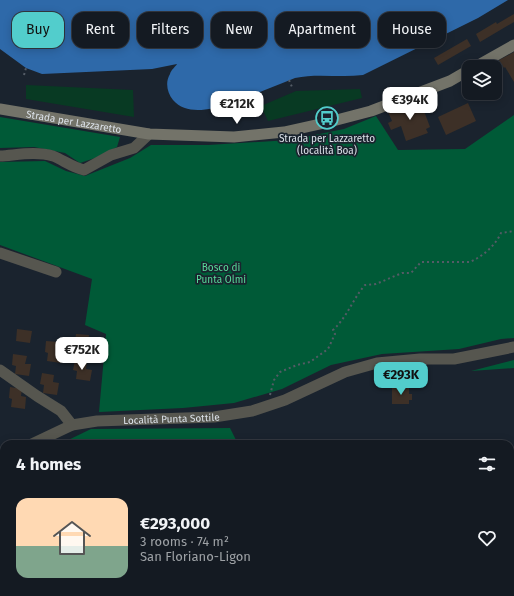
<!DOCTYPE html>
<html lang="en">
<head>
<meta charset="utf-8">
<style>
	body { margin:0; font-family:"Fira Sans",sans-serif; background:#21272f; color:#f1f3f6; height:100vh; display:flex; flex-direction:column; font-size:15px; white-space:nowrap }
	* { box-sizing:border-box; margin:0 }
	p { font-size:13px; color:#9da1a5 }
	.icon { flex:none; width:22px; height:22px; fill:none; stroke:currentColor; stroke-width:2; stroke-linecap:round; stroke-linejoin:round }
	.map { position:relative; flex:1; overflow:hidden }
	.details { position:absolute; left:0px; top:440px; width:514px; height:156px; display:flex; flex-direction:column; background:#141a22; border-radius:12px 12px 0 0; box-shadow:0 2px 10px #0003,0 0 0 1px #333840 }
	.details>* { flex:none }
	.banner { position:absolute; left:12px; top:12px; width:490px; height:36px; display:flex; gap:8px }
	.buttons { position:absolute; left:462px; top:60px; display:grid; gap:8px }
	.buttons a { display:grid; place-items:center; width:40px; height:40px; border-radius:8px; background:#141a22; box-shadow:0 2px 10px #0003,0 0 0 1px #333840; font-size:20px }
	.price { position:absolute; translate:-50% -34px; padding:0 9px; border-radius:8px; background:#fff; color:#222; font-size:13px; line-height:26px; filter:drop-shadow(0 1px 2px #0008) }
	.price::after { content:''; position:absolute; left:50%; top:24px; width:12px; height:9px; margin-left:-6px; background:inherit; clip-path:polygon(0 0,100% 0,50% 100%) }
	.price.active { background:#52cdcc; color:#111 }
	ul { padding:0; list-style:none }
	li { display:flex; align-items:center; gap:12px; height:100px; padding:0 16px }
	li span { display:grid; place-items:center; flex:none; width:112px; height:80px; border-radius:12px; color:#555 }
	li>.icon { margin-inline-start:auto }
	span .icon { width:48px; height:48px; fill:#fffc; stroke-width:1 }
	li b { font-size:17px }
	h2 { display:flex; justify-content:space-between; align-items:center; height:48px; padding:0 16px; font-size:17px }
	.tag { padding:0 14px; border-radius:12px; background:#141a22; box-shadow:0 2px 10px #0003,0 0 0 1px #333840; font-size:14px; line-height:36px }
	.tag.active { background:#52cdcc; color:#111 }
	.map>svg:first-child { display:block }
	.green { fill:#083a23 }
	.forest { fill:#005a37 }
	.water { fill:#2e69a9 }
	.building { fill:#3d3027 }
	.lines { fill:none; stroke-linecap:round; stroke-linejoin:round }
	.path { stroke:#545c66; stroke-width:2; stroke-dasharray:2 3; stroke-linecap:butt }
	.minor { stroke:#56564f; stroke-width:11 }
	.secondary { stroke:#737369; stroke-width:11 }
	.labels { text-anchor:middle; stroke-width:3.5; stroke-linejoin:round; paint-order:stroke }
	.street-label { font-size:10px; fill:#dbe1e8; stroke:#1a232e }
	.poi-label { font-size:10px; fill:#dbe1e8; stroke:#1a232e }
	.park-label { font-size:10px; fill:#59dc9b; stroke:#1a232e }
</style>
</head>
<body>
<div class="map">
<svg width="514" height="596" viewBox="0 0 514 596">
	<rect width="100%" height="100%" fill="#1a232e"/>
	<!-- green -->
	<g class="green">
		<path d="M26 85 133 90 134 117 26 99Z"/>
		<path d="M360 89 362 98 268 121 261 106 296 91Z"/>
	</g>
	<!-- forest -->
	<g class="forest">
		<path d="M514 115V338L501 339 459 349 382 354 331 365 282 389 234 403 183 408 99 412 106 334 85 325 92 279 0 245V162L45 161 66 171 85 176 130 158 151 145H208L290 140 344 129 376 116 398 150 465 149Z"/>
		<path d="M0 117 120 137 117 147 95 158 80 163 65 153 34 147 0 148Z"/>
		<path d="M514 360V368L471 371Z"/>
		<path d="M230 428 238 444H60L91 429Z"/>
		<path d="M4 471V552L0 535V473Z"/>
		<path d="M514 472V596H478L485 592H510V473Z"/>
		<path d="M13 592H455L462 596H9L13 594Z"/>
	</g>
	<!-- water -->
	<path class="water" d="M0 0H508L478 18 363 75C340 78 317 73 295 78 282 83 268 89 255 94 233 102 192 122 173 100 167 93 165 82 170 74 171 70 175 67 177 64L152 69 42 74 26 68 0 49Z"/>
	<!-- building -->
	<g class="building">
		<path d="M514 14V22L480 42 476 34 496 22 497 24Z"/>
		<path d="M467 39 471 46 438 65 434 58Z"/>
		<path d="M514 52V82L505 67 504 68 499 60Z"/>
		<path d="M416 101 421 112 424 111 430 127 426 129 428 133 406 141 401 126 391 130 388 123 392 121 388 112Z"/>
		<path d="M468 103 476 121 446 135 438 117Z"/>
		<path d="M17 329 32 331 30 343 16 341Z"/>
		<path d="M76 334 89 335 87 350 74 348Z"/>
		<path d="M46 341 59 342 58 350 63 351 61 363 47 361 48 353 45 352Z"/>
		<path d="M13 354 27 356 25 364H31L29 376 15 374 16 366 12 365Z"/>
		<path d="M75 360 87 361 86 369 92 370 90 381 76 379 77 371 73 370Z"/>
		<path d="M42 373 54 375 53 382 59 383 57 395 43 393 44 385 40 384Z"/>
		<path d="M10 387 22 389 21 396 26 397 25 409 11 407 12 399 9 398Z"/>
		<path d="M392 387H409V394H412V400H409V404H392Z"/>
	</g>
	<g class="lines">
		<!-- path -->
		<g class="path">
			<path d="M24 75 26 68"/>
			<path d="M289 80 292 87"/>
			<path d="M270 395 274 380 280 372 297 365 310 362 328 349 335 334 333 330C348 316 352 300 365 285L376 284 402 273H411L421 262H470C483 256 495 246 501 233L514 231"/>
		</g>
		<!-- minor -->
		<g class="minor">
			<path d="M0 156C17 155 36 151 53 156 63 160 72 167 84 170L111 155 134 148 149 134"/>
			<path d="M0 253 56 272"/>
			<path d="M0 370 37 396 61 411 72 425"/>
			<path id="s1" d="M32 444 72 425 97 421 214 417 252 411 285 400 345 372 377 363 420 359H454L514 347"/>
			<path d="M0 460 4 457"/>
		</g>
		<!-- secondary -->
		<g class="secondary">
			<path d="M475 67 514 45"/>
			<path id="s2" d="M0 109 149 134 234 137 284 132 329 122 371 111 450 81 469 70"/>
		</g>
	</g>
	<!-- icons -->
	<defs>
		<g id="bus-ring" transform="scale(1.15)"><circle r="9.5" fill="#1a232e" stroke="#52cdcc" stroke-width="1.5"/><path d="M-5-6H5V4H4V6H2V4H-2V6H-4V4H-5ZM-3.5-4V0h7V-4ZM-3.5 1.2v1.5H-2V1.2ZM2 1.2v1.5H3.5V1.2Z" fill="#52cdcc"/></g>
	</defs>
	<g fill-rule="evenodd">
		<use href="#bus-ring" x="327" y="118"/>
	</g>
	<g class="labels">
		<!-- street labels -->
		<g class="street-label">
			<text dy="4" stroke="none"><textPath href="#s2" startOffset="75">Strada per Lazzaretto</textPath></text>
			<text dy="4" stroke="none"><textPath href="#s1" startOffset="144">Località Punta Sottile</textPath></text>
		</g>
		<!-- poi labels -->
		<g class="poi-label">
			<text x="327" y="142">Strada per Lazzaretto<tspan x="327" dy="12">(località Boa)</tspan></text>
		</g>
		<!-- park labels -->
		<g class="park-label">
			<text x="221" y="271">Bosco di<tspan x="221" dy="12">Punta Olmi</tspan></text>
		</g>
	</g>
</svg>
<div class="buttons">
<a><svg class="icon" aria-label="layers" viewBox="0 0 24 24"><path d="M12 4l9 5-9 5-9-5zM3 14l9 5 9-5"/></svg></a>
</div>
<b class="price" style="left:410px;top:121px">€394K</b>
<b class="price" style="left:237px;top:125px">€212K</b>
<b class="price" style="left:82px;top:371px">€752K</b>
<b class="price active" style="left:401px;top:396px">€293K</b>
<div class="banner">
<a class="tag active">Buy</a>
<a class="tag">Rent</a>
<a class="tag">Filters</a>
<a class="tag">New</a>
<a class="tag">Apartment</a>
<a class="tag">House</a>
</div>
<section class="details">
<h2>4 homes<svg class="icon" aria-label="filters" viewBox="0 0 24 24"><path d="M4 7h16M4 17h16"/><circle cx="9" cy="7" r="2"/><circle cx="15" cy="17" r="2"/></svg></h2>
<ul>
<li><span style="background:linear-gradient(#ffd9b3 60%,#7fa58c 0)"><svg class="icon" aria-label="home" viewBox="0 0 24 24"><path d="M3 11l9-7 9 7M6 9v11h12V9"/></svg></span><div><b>€293,000</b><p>3 rooms · 74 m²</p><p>San Floriano-Ligon</p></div><svg class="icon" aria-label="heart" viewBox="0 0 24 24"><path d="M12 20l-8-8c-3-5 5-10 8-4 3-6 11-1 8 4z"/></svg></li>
</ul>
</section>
</div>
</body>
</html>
